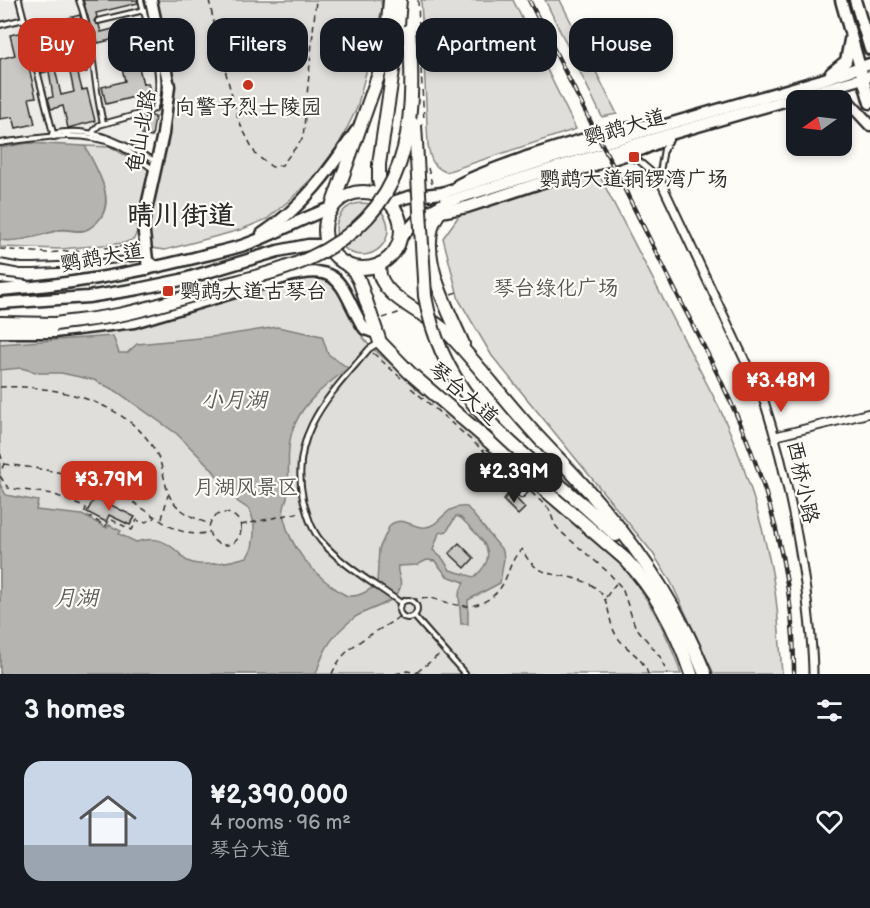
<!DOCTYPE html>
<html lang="en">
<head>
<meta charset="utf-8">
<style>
	body { margin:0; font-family:"Balsamiq Sans","LXGW WenKai TC",sans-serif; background:#20242c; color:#f1f3f6; height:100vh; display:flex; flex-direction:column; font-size:22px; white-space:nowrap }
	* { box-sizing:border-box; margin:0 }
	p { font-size:20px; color:#9ea1a6 }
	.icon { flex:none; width:33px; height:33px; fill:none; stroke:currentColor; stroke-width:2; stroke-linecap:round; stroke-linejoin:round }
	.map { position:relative; height:674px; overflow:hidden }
	.details { display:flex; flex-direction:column; background:#171b24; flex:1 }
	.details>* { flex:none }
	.top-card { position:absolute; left:18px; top:18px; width:834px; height:54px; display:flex; gap:12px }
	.needle { width:39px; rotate:256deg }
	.tools { position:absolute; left:786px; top:90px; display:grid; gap:12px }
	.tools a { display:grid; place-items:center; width:66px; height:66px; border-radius:12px; background:#171b24; box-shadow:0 3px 9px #0003; font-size:30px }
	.price { position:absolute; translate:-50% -51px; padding:0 14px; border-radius:12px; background:#c8321e; color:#fff; font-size:20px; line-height:39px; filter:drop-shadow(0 2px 3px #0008) }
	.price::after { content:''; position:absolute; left:50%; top:36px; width:18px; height:14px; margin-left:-9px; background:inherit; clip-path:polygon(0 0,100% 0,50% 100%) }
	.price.selected { background:#222; color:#fff }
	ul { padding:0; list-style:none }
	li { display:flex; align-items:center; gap:18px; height:150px; padding:0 24px }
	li+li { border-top:2px solid #363941 }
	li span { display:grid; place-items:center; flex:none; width:168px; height:120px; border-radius:18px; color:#555 }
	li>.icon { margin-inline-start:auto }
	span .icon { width:72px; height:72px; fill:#fffc; stroke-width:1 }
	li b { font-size:26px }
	h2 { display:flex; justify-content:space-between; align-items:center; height:72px; padding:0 24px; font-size:26px }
	.tag { padding:0 21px; border-radius:18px; background:#171b24; box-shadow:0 3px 9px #0003; font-size:21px; line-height:54px }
	.tag.selected { background:#c8321e; color:#fff }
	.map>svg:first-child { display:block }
	.built { fill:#edece8 }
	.green { fill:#dfdeda; stroke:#858482; stroke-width:1.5 }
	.water { fill:#b5b4b1; stroke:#7e7d7b; stroke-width:1.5; fill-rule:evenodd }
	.building { fill:#c9c8c4; stroke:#2b2b2b; stroke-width:1.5; fill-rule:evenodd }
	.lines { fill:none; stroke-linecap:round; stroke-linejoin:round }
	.lane-casing { stroke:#2b2b2b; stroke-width:8 }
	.street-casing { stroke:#2b2b2b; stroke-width:11 }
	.secondary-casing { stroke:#2b2b2b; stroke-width:15 }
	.primary-casing { stroke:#2b2b2b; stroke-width:15 }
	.highway-casing { stroke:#2b2b2b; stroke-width:16 }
	.path { stroke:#2b2b2b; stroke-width:1.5; stroke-dasharray:6 4.5; stroke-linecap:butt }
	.lane { stroke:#fdfcf7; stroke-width:4 }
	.street { stroke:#fdfcf7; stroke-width:7 }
	.secondary { stroke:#fdfcf7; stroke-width:10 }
	.primary { stroke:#fdfcf7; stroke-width:10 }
	.highway { stroke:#fdfcf7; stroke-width:12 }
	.rail-casing { stroke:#2b2b2b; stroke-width:4.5 }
	.rail { stroke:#fdfcf7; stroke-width:2; stroke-dasharray:7; stroke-linecap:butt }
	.highway-bridge-casing { stroke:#2b2b2b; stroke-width:16; stroke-linecap:butt }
	.highway-bridge { stroke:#fdfcf7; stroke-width:12 }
	.poi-dot { fill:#c8321e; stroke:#fdfcf7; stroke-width:2 }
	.labels { text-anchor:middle; stroke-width:4.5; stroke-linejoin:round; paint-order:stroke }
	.poi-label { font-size:21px; fill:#2b2b2b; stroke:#fdfcf7 }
	.street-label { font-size:21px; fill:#2b2b2b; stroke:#fdfcf7 }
	.park-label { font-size:21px; fill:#585857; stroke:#fdfcf7 }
	.water-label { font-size:22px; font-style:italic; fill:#5b5b5a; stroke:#fdfcf7 }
	.district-label { font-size:27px; font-weight:bold; fill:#2b2b2b; stroke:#fdfcf7 }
</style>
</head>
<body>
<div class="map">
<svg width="870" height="674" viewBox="0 0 870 674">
	<rect width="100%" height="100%" fill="#fdfcf7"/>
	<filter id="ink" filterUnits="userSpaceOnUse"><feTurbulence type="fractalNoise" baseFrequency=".0167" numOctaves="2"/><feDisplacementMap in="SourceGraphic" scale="12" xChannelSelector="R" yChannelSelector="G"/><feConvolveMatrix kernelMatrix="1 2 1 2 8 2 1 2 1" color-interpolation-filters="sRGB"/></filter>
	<g filter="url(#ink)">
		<!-- built -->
		<path class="built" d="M0 0H145L161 67 164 95 160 117H155L152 139 140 148 134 161 111 147 28 143 0 148Z"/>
		<!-- green -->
		<g class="green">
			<path d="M157 0H381L382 9 357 108 338 146 320 170 292 198 267 219 240 230 165 250 151 248 146 236 173 94C175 62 165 31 157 0Z"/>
			<path d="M421 0H513L576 129 446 172C433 167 430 159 428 145Z"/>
			<path d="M545 0H560L617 114 602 117Z"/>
			<path d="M85 146 111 147 149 169 138 229 134 239 124 243 61 249 0 247V240C20 242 40 235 59 230 66 229 74 232 82 231 87 230 93 225 97 222 119 201 95 168 85 146Z"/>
			<path d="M597 171 720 409C742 457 758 507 769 558 778 596 779 636 782 674H714L671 582 652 552 492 356 459 300 443 238 461 213Z"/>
			<circle cx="362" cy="229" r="26"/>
			<path d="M300 277H322L329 281 339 293 355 326 368 344 623 567C650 599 668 634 681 674H0V336Z"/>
		</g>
		<!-- water -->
		<g class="water">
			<path d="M28 143 85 146C96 168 118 200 97 222 94 225 91 228 86 230 77 233 68 228 59 230 41 235 18 243 0 240V148Z"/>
			<path d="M277 327 322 336 328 354 348 368C328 384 305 400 295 424 285 446 290 468 288 491 288 501 281 508 284 518 290 546 310 570 333 587 338 590 343 595 349 596 359 597 371 590 377 583L379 549 390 525C404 515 413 529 426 527 442 525 444 504 467 507L503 551 504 559 500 583 468 600V624H461L459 594 464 582 447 576 435 561 427 560 417 565 398 566C396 573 403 581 400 588 395 605 365 609 354 618 332 635 324 648 316 674H0V484L6 495 38 501 36 510 82 515 107 528 109 525 121 531 119 534 136 542C155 537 164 539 179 553 182 557 185 561 190 562 203 568 233 561 247 557L252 548 254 535V523L250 510 238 502 210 467 177 434 116 391 94 380 61 373H39L21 368 0 370V344L113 336 119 353H127L137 344 220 336ZM456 516 461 518C480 538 503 554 474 577L450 570 443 559 433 550 439 533 447 531Z"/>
		</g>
		<!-- building -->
		<g class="building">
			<path d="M83 0H137L138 3 96 13 97 17 94 21 99 25 101 32 129 25 143 84 148 83 152 99 140 102 138 96 106 104 102 87 125 81 115 39 98 43 95 32H92Z"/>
			<path d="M80 15 89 68 86 69 87 72 78 74 82 90 87 89 95 121 68 128 63 106 51 109 48 98 53 97 49 71 42 73 31 28ZM69 68 74 92 61 95 55 69Z"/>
			<path d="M23 32 31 63 28 64 36 97 29 98 35 124 16 128 13 117 0 119V59L15 55 10 35Z"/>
			<path d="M149 115 155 117 152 137 142 135 145 117Z"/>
			<path d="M510 492 525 508 518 515 503 500Z"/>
			<path d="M95 497 135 517 130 525 109 515 106 522 87 512Z"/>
			<path d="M459 543 474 558 465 568 449 553Z"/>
		</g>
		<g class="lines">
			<!-- lane casing -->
			<g class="lane-casing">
				<g id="lane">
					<path d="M19 0 54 137"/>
					<path d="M79 0C94 40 93 82 103 123"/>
					<path d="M98 21 144 10"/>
					<path d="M0 25 24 19"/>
					<path d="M93 132 99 125 150 111 154 109C167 81 148 29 141 0"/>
					<path d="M52 134C92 125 121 143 155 161"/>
					<path d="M0 143C37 138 82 129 117 145 130 151 141 161 153 169"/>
					<path d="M627 158 638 160 659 178 664 149 670 140"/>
					<path d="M0 262 21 266H34L82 264 145 257 158 264"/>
					<path d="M0 280 26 283"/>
					<path d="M380 342 369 349C330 395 289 433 303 499 307 514 311 529 321 541 343 566 375 584 401 603"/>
					<path d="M521 495 533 483"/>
					<circle cx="408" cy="609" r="9"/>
					<path d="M414 616 465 674"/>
				</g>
			</g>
			<!-- street casing -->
			<g class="street-casing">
				<g id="street">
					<path d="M659 178 764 401C784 463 797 526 806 591 809 619 813 646 813 674"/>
					<path d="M776 436 870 413"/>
				</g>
			</g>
			<!-- secondary casing -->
			<g class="secondary-casing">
				<g id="secondary">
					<path d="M458 185C480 173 504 166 527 157 570 143 613 129 658 124"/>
					<path d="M441 212 467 207 643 149 666 139"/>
					<path d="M148 269 143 224 163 134 169 86 151 0"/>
					<path d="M0 332H54L134 322 289 276C342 262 340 287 362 325L365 329 376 333"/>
				</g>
			</g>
			<!-- primary casing -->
			<g class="primary-casing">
				<g id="primary">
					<path d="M841 0 870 103"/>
					<path d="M855 0 870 49"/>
					<path d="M831 73 846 61 850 40"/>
					<path d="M824 90 844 97 870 125"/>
					<path d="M390 203 408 197 442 193 555 157 821 80 870 64"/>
					<path d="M262 234C302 208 330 170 356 131"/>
					<path d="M401 237 421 216 446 202 557 167 870 76"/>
					<path d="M0 290C66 285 130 274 194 258 212 253 230 250 247 244 276 234 302 218 331 208"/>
					<path d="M0 303 88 297 138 289 181 280 278 251 308 245H319L331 251"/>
				</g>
			</g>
			<!-- highway casing -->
			<g class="highway-casing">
				<g id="highway">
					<circle cx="363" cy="230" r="38"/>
					<path d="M383 197 379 180V164L396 50 400 0"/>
					<path d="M446 202C442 210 434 218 432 227 422 264 449 311 463 344"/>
					<path d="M332 206 381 68 386 44 390 0"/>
					<path d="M345 263 354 271 359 280 380 342 410 373 625 559C656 591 677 632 691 674"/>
					<path d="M380 264C372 295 430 314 449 334 477 363 502 397 529 427 551 452 576 475 597 501 642 553 680 610 705 674"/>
					<path d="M0 323 55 324"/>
					<path d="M582 504 616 535"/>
				</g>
			</g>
			<!-- path -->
			<g class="path">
				<path d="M209 0 220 51 239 122 256 155 272 167 282 165 303 138 316 0"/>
				<path d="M418 0 419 28"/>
				<path d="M421 69 424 121"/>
				<path d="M428 168 432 184"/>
				<path d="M0 249 47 253 137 245"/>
				<path d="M451 294 457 292"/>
				<path d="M383 318 401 312"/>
				<path d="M373 353 401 378"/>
				<path d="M0 387C52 384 126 401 154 449 163 463 163 478 168 492 173 509 195 519 210 524"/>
				<path d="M411 388 523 485"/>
				<path d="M0 453 4 464 0 473"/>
				<path d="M4 464C35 468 66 472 95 482 111 488 125 496 139 506 161 520 182 540 210 532"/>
				<path d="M0 476 8 488 53 494 86 508 84 514 106 526 110 519 132 530 137 520 143 523 155 518"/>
				<path d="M531 492 549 509 555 525 561 532 608 572 622 588 635 626 661 658 667 674"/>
				<circle cx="225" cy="529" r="16"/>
				<path d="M162 519 168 495"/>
				<path d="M241 525 301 512"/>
				<path d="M606 597 617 582"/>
				<path d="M412 601C435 588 457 619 489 599 511 584 505 564 522 549 538 584 566 569 593 586 612 598 606 618 616 635 626 651 641 654 648 674"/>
				<path d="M417 672 440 654"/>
				<path d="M332 674C345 642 376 635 401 615"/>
				<path d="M395 674 407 671 423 674"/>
			</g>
			<!-- lane -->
			<use href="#lane" class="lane"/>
			<!-- street -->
			<use href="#street" class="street"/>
			<!-- secondary -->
			<use href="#secondary" class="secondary"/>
			<!-- primary -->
			<use href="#primary" class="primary"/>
			<!-- highway -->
			<use href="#highway" class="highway"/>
			<!-- rail casing -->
			<g class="rail-casing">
				<path id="rail" d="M529 0C575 91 621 181 666 272 693 327 724 382 747 440 776 513 795 595 794 674"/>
			</g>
			<!-- rail -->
			<use href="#rail" class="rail"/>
			<!-- highway-bridge casing -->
			<g class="highway-bridge-casing">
				<g id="highway-bridge">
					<path d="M415 125 425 296C443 398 509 441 582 504"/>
					<path d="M55 324C76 321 98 319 118 315 155 308 192 295 228 284 255 277 285 270 310 258 409 212 417 127 409 30"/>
				</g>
			</g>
			<!-- highway-bridge -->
			<use href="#highway-bridge" class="highway-bridge"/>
		</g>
	</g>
	<!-- markers -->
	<g class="poi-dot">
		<circle cx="248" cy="85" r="6"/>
		<rect x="628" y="151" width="12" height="12" rx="3"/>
		<rect x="162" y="285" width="12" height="12" rx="3"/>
	</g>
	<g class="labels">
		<!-- poi labels -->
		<g class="poi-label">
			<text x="248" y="114">向警予烈士陵园</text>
			<text x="634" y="186">鹦鹉大道铜锣湾广场</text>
			<text x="180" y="298" text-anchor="start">鹦鹉大道古琴台</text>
		</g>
		<!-- street labels -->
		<g class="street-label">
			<text transform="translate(625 127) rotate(-16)" y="7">鹦鹉大道</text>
			<text transform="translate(141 131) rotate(-80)" y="7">龟山北路</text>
			<text transform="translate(102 257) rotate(-10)" y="7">鹦鹉大道</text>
			<text transform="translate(464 393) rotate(41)" y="7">琴台大道</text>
			<text transform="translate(803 482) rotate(78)" y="7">西桥小路</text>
		</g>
		<!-- park labels -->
		<g class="park-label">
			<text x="556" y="295">琴台绿化广场</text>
			<text x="246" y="494">月湖风景区</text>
		</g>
		<!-- water labels -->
		<g class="water-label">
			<text x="234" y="407">小月湖</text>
			<text x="76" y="605">月湖</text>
		</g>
		<!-- district labels -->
		<g class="district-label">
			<text x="181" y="224">晴川街道</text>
		</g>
	</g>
</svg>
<div class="tools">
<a><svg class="needle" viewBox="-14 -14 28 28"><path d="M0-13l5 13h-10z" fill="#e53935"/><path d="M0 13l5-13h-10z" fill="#9ea1a6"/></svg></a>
</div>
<b class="price" style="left:781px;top:413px">¥3.48M</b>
<b class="price selected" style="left:514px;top:504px">¥2.39M</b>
<b class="price" style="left:109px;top:512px">¥3.79M</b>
<div class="top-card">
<a class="tag selected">Buy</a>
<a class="tag">Rent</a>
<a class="tag">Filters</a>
<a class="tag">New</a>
<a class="tag">Apartment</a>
<a class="tag">House</a>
</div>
</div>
<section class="details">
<h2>3 homes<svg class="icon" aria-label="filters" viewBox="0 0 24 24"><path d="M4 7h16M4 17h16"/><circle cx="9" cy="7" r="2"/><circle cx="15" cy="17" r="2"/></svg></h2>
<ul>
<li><span style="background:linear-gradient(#c9d6e8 70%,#9aa5b1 0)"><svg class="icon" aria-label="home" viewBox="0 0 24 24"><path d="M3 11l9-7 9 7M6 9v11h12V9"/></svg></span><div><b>¥2,390,000</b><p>4 rooms · 96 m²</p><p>琴台大道</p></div><svg class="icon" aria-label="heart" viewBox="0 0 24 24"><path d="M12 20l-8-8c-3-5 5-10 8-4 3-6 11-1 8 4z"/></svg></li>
</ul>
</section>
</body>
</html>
